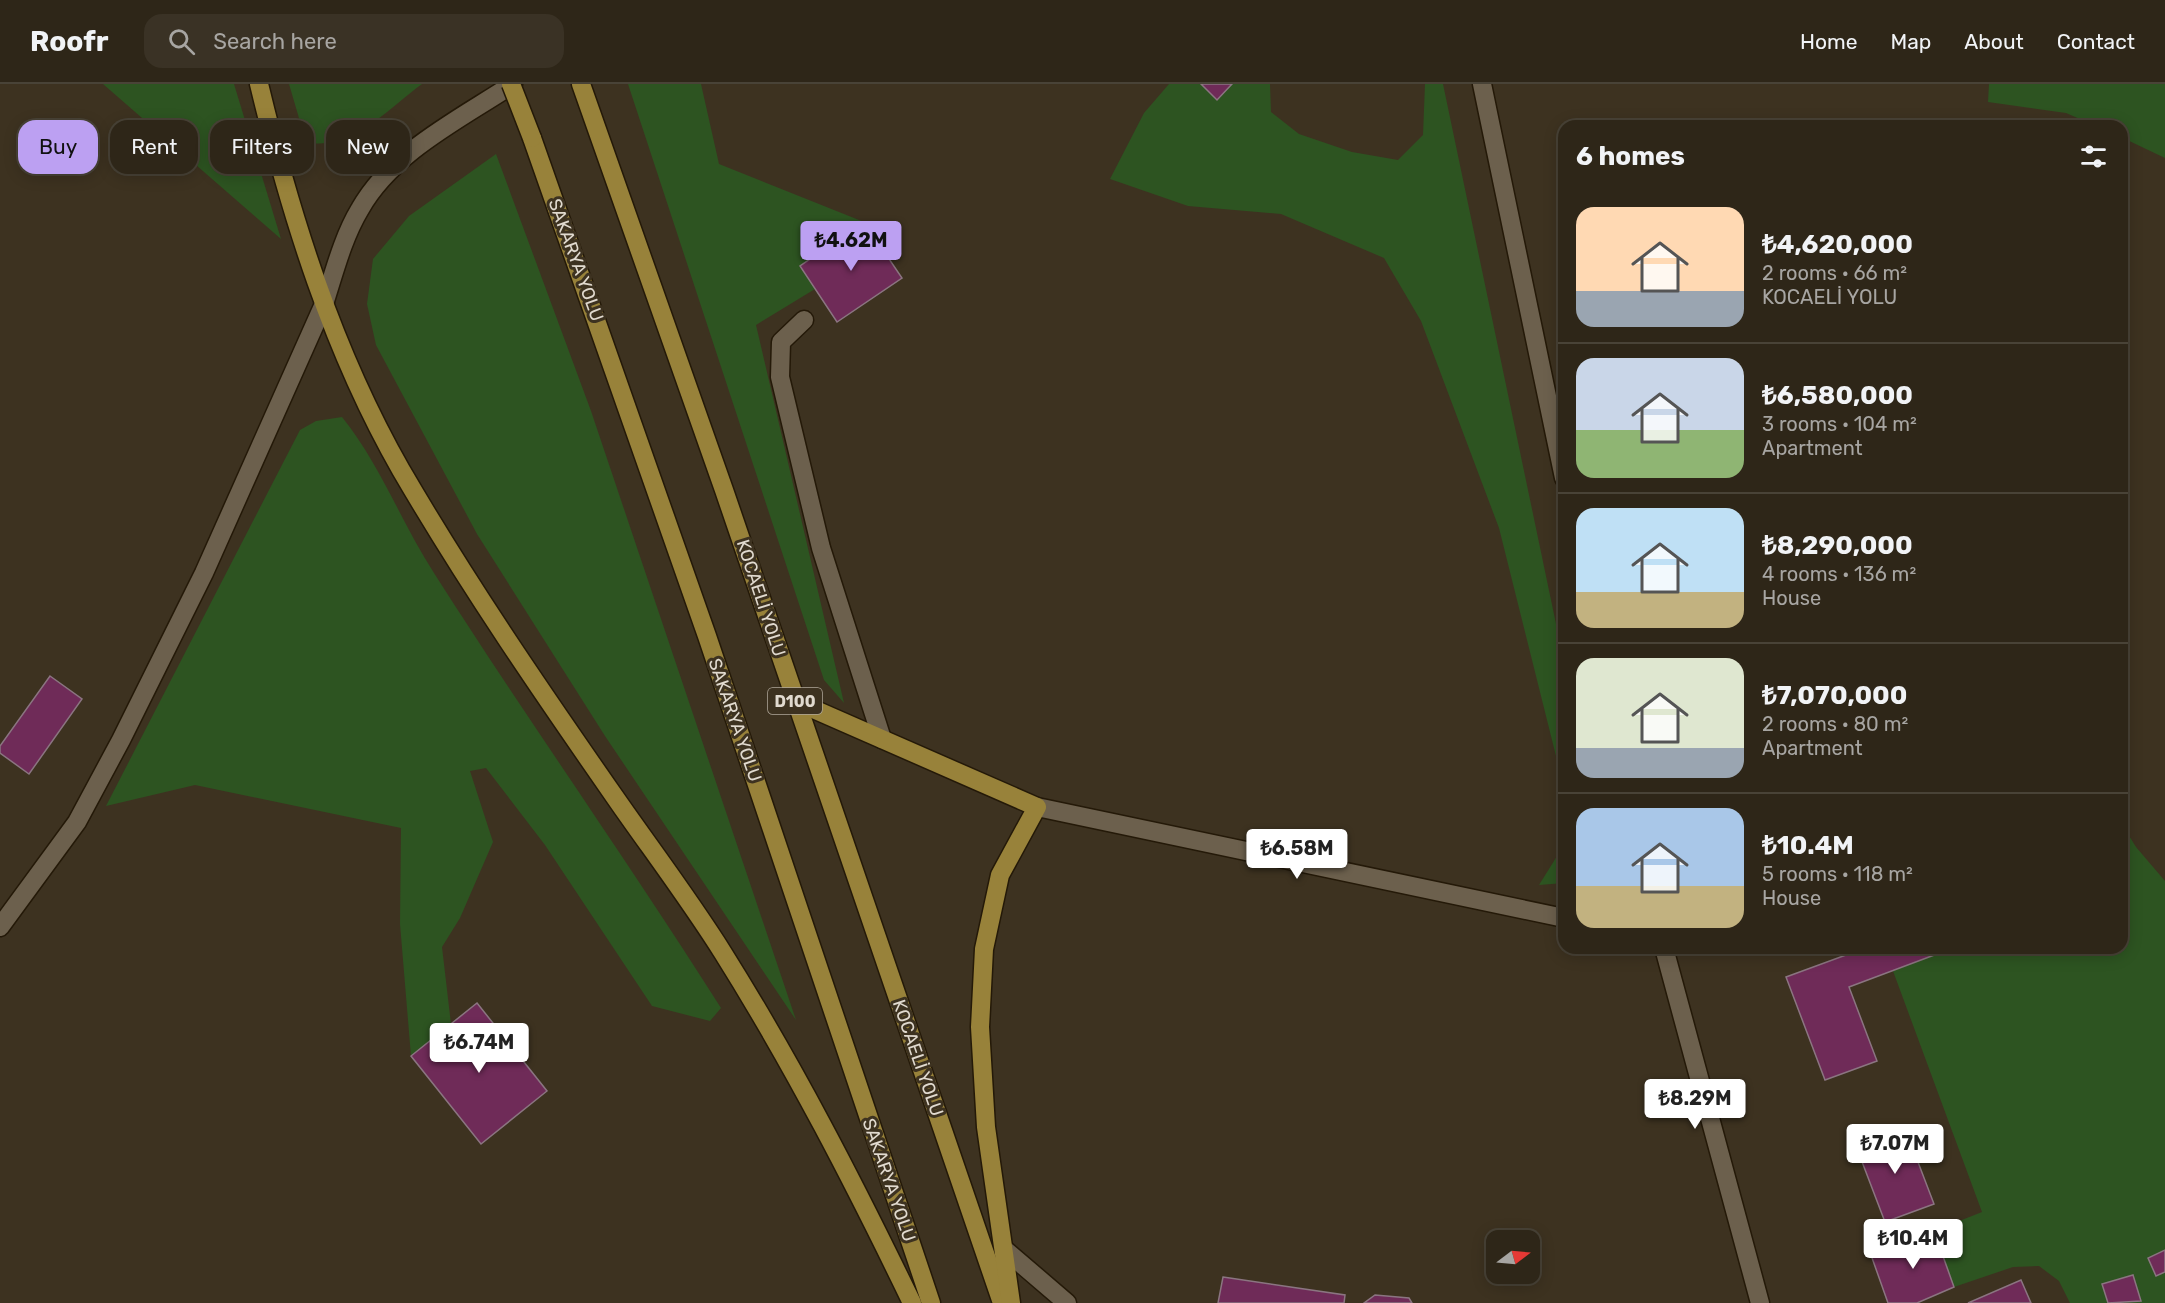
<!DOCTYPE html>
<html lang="en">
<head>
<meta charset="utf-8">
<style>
	body { margin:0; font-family:Rubik,sans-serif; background:#3a3225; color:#f1f3f6; height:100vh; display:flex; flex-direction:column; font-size:22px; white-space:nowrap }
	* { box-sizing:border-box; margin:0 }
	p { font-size:20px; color:#a7a5a2 }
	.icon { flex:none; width:33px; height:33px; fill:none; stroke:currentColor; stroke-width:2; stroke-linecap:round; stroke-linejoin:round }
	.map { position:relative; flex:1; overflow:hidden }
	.sheet { position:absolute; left:1558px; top:36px; width:570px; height:834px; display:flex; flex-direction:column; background:#2e2618; border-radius:18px; box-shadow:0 3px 15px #0003,0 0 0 2px #494337 }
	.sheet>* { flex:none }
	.guide { position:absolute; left:18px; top:36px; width:570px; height:54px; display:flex; gap:12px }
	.needle { width:39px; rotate:74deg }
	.buttons { position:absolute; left:1486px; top:1146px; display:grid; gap:12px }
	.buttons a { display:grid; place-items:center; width:54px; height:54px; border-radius:12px; background:#2e2618; box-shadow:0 3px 15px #0003,0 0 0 2px #494337; font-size:30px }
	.price { position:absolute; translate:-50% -51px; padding:0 14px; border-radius:6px; background:#fff; color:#222; font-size:20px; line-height:39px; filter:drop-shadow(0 2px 3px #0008) }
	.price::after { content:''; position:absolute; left:50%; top:36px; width:18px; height:14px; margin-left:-9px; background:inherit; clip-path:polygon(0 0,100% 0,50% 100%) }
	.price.current { background:#bca0f2; color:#111 }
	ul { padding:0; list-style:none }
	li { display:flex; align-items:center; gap:18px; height:150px; padding:0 18px }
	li+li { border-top:2px solid #494337 }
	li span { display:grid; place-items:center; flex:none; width:168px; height:120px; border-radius:18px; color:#555 }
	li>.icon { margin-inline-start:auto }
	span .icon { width:72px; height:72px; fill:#fffc; stroke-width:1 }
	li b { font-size:26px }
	h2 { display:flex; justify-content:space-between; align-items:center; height:72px; padding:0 18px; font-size:26px }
	.tag { padding:0 21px; border-radius:18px; background:#2e2618; box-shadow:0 3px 15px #0003,0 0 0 2px #494337; font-size:21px; line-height:54px }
	.tag.current { background:#bca0f2; color:#111 }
	header { display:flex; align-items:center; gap:36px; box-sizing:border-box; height:84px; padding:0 30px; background:#2e2618; border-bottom:2px solid #494337 }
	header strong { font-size:28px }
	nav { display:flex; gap:33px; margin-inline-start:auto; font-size:21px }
	.search { width:420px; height:54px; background:#3a3225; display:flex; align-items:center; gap:15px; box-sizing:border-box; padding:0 21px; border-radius:18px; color:#a7a5a2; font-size:22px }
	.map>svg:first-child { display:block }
	.green { fill:#2d5421 }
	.building { fill:#6f2b58; stroke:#8b7581; stroke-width:1.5 }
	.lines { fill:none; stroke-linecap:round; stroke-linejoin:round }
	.service-casing { stroke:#241908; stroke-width:21 }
	.minor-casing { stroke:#241908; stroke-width:21 }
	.tertiary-casing { stroke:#241908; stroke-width:21 }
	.trunk-casing { stroke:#241908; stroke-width:21 }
	.service { stroke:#6c604d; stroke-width:18 }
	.minor { stroke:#6c604d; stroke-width:18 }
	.tertiary { stroke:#6c604d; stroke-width:18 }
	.trunk { stroke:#98823a; stroke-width:18 }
	.trunk-bridge-casing { stroke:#241908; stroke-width:21; stroke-linecap:butt }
	.trunk-bridge { stroke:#98823a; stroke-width:18 }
	.labels { text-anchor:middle; stroke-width:6; stroke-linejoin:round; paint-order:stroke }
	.shield { fill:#3d3220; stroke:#b0a89a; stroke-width:1.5 }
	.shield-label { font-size:16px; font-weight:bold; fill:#e1dacf }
	.street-label { font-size:18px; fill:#e1dacf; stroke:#3d3220 }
</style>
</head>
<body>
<header>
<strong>Roofr</strong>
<div class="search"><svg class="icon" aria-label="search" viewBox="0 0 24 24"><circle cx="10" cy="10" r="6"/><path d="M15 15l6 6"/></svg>Search here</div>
<nav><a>Home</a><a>Map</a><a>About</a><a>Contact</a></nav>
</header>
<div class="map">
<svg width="2165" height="1219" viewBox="0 0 2165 1219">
	<rect width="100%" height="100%" fill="#3d3220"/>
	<!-- green -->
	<g class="green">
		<path d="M103 0H234L281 155Z"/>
		<path d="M289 0H422C388 25 350 68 306 58Z"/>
		<path d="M628 0H701L719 80 864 138 800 182 815 205 756 241 844 619 824 596Z"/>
		<path d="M1169 0H1270L1271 28 1299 50 1352 68 1398 76 1423 51 1425 0H1443L1564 578V799L1539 801 1564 761 1559 684 1499 444 1421 237 1384 174 1281 130 1188 122 1110 95 1144 29Z"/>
		<path d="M1989 0H2165V74L2123 54 2122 42H2096L2066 29 1988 18Z"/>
		<path d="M496 70 591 327 796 936 605 652 477 450 376 261 367 220 373 175 409 132Z"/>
		<path d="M342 333C380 380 401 438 434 489 527 635 628 777 721 924L710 937 652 922 545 761 486 684 470 687 493 758 460 834 442 863 451 940 411 972 400 840 401 744 195 701 106 722 300 346 316 337Z"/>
		<path d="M2123 742 2136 763 2165 797V1219H2070L2059 1197 2039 1182 2013 1183 1954 1203 1934 1147 1982 1128 1893 887 1953 864H2122Z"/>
	</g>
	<!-- building -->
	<g class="building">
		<path d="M1201 0H1232L1217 16Z"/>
		<path d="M864 138 902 194 837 238 800 182Z"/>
		<path d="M50 592 82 615 29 690 0 669V662Z"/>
		<path d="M1865 864H1953L1849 903 1877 977 1825 996 1786 893Z"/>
		<path d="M477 919 547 1007 481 1060 411 972Z"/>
		<path d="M1905 1044 1934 1120 1885 1138 1856 1062Z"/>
		<path d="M1934 1147 1954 1203 1917 1219H1888L1871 1171Z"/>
		<path d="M2165 1166V1188L2156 1192 2148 1174Z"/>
		<path d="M2133 1191 2141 1217 2108 1219 2102 1200Z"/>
		<path d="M1223 1193 1345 1211 1344 1219H1218Z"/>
		<path d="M2021 1196 2031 1219H1968Z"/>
		<path d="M1375 1211 1409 1214 1412 1219H1364Z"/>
	</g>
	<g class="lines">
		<!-- service casing -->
		<g class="service-casing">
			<g id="service">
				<path d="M804 236 781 258 780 293 821 464 882 655"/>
				<path d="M1004 1165 1067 1219"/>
			</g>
		</g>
		<!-- minor casing -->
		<g class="minor-casing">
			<g id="minor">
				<path d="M1482 0 1564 394"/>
				<path d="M1037 723 1564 834"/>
				<path d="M0 843 77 738 121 656 204 489 324 220"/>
				<path d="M1664 864 1760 1219"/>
			</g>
		</g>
		<!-- tertiary casing -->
		<g class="tertiary-casing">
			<path id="tertiary" d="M324 220C334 189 343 153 360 125 392 68 460 35 513 0"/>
		</g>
		<!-- trunk casing -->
		<g class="trunk-casing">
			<g id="trunk">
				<path d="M259 0C291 133 333 267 401 386 468 501 543 610 619 719 654 769 691 818 723 869 794 982 854 1099 912 1219"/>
				<path d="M581 0 724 406 1002 1219"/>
				<path d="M532 54 707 552 931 1219"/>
				<path d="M795 617 1037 723 1000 791 984 865 980 943 986 1043 1011 1219"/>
			</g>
		</g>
		<!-- service -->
		<use href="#service" class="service"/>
		<!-- minor -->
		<use href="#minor" class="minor"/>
		<!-- tertiary -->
		<use href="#tertiary" class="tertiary"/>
		<!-- trunk -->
		<use href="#trunk" class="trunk"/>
		<!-- trunk-bridge casing -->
		<g class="trunk-bridge-casing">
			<path id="trunk-bridge" d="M511 0 532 54"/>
		</g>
		<!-- trunk-bridge -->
		<use href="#trunk-bridge" class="trunk-bridge"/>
	</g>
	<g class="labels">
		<!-- shield labels -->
		<rect class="shield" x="768" y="604" width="54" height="26" rx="4.5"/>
		<g class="shield-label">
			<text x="795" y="623">D100</text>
		</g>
		<!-- street labels -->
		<g class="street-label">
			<text transform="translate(576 176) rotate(70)" y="6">SAKARYA YOLU</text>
			<text transform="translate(761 514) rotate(72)" y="6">KOCAELİ YOLU</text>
			<text transform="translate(735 636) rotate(71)" y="6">SAKARYA YOLU</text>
			<text transform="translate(918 974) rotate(71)" y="6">KOCAELİ YOLU</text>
			<text transform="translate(889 1096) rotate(71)" y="6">SAKARYA YOLU</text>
		</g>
	</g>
</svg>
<div class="buttons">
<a><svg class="needle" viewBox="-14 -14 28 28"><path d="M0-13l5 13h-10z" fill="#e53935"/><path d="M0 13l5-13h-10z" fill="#a7a5a2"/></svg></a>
</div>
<b class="price current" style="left:851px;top:188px">₺4.62M</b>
<b class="price" style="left:1297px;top:796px">₺6.58M</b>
<b class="price" style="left:479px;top:990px">₺6.74M</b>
<b class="price" style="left:1695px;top:1046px">₺8.29M</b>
<b class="price" style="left:1895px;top:1091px">₺7.07M</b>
<b class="price" style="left:1913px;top:1186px">₺10.4M</b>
<div class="guide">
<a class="tag current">Buy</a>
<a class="tag">Rent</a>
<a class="tag">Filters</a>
<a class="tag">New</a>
</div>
<section class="sheet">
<h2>6 homes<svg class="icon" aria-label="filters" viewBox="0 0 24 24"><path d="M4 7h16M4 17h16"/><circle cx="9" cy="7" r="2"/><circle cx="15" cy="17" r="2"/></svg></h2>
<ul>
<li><span style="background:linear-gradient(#ffd9b3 70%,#9aa5b1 0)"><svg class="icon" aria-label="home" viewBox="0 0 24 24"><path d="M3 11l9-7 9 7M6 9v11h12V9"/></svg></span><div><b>₺4,620,000</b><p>2 rooms · 66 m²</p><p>KOCAELİ YOLU</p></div></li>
<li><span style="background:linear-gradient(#c9d6e8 60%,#8fb573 0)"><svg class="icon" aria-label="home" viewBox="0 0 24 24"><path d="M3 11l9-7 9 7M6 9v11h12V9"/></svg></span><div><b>₺6,580,000</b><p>3 rooms · 104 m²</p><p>Apartment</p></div></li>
<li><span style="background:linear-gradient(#bfe0f5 70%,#c2b280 0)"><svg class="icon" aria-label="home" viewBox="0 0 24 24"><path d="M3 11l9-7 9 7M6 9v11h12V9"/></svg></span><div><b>₺8,290,000</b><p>4 rooms · 136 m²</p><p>House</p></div></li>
<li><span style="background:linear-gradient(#dfe7d0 75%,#9aa5b1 0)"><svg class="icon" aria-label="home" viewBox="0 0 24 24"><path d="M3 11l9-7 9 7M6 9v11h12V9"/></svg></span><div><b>₺7,070,000</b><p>2 rooms · 80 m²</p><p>Apartment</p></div></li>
<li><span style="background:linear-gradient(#a9c7e8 65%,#c2b280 0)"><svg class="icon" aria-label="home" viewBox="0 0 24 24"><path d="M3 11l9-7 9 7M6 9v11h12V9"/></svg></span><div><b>₺10.4M</b><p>5 rooms · 118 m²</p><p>House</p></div></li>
</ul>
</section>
</div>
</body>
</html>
